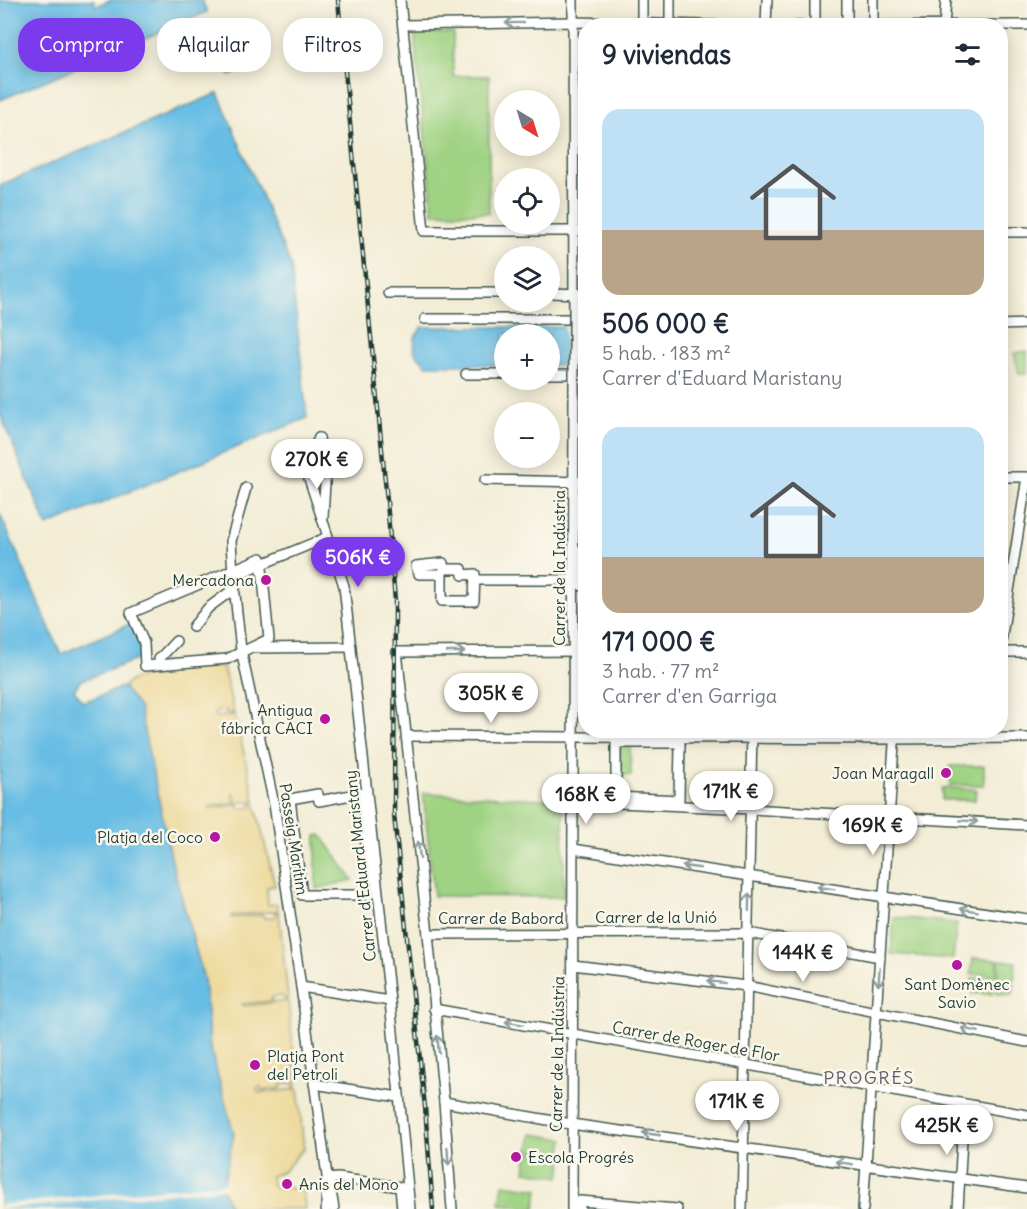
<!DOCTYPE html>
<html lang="es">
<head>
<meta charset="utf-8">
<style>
	body { margin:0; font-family:Delius,sans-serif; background:#f2f2f3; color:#1f2937; height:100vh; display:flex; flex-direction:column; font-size:22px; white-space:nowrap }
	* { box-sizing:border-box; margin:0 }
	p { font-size:20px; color:#747a83 }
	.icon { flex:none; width:33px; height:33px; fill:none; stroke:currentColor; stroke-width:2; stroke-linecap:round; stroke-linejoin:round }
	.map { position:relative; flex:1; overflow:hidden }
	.details { position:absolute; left:578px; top:18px; width:430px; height:720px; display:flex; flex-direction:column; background:#fff; border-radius:24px; box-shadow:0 3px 15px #0003 }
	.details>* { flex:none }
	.hud { position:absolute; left:18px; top:18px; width:470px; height:54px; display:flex; gap:12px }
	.needle { width:39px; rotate:142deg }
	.fabs { position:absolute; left:494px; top:90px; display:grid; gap:12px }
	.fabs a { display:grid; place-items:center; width:66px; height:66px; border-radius:50%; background:#fff; box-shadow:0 3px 15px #0003; font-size:30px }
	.price { position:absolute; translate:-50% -51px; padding:0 14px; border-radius:21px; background:#fff; color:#222; font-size:20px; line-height:39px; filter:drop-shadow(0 2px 3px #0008) }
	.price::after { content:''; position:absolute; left:50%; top:36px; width:18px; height:14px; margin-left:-9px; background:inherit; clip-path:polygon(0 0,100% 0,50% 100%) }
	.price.active { background:#7c3aed; color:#fff }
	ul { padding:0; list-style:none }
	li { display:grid; align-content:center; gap:12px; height:318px; padding:0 24px }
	li span { display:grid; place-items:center; height:186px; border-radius:18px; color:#555 }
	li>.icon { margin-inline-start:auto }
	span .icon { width:108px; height:108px; fill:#fffc; stroke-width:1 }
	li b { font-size:26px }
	h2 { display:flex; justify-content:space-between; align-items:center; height:72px; padding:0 24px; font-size:26px }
	.chip { padding:0 21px; border-radius:24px; background:#fff; box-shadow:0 3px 15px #0003; font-size:21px; line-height:54px }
	.chip.active { background:#7c3aed; color:#fff }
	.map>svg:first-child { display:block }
	.green { fill:#9fd282; stroke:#5f885b; stroke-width:1.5 }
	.sand { fill:#eeda9e; stroke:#868c69; stroke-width:1.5 }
	.water { fill:#68bde4; stroke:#447d8c; stroke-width:1.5 }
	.pier { fill:#f3edd6 }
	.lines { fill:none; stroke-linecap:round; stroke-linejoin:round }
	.street-casing { stroke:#3f574c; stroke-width:12 }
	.street { stroke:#fff; stroke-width:9 }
	.rail-casing { stroke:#1f3d34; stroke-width:4.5 }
	.rail { stroke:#fbf7ec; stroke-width:2; stroke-dasharray:7; stroke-linecap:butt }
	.street-bridge-casing { stroke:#3f574c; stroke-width:12; stroke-linecap:butt }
	.street-bridge { stroke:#fff; stroke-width:9 }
	.oneway { stroke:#8f9e9a }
	.poi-dot { fill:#b5179e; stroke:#fbf7ec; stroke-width:2 }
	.labels { text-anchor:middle; stroke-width:5; stroke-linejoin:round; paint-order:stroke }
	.street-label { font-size:16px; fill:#1f3d34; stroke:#fbf7ec }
	.poi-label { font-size:16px; fill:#1f3d34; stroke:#fbf7ec; text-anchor:end }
	.neighbourhood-label { font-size:18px; letter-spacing:1.5px; fill:#5c5c6e; stroke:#fbf7ec }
</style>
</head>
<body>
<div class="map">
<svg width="1027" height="1209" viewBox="0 0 1027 1209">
	<rect width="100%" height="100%" fill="#fbf7ec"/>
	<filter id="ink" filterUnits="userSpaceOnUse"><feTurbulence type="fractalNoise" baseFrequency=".0167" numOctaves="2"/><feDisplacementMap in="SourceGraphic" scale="12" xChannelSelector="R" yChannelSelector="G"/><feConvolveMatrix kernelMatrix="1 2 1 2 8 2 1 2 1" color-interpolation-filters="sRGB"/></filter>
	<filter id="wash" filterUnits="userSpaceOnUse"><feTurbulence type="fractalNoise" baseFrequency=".008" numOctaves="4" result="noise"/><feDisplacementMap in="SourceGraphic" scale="24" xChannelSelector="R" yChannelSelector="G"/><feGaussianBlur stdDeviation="1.35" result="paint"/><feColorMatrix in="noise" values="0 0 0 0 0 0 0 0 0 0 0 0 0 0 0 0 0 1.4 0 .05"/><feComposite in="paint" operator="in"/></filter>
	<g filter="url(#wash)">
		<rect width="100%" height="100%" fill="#f3edd6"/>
		<!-- green -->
		<g class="green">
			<path d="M414 32H453V76H489V213H433Z"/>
			<path d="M583 33H585V143H582Z"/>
			<path d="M231 44 236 46 239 50H245L250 55 244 69 230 76 220 54H222Z"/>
			<path d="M1027 351V374H1019L1014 353Z"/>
			<path d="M620 744H630L631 775H620Z"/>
			<rect x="950" y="766" width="34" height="19"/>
			<path d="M942 788 976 789 975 800H942Z"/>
			<path d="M423 793 563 800 564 897 434 896Z"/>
			<path d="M321 835 353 880 316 889V836Z"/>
			<path d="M894 917 957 923 953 959 891 954Z"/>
			<path d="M973 958 998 960 996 975 971 974Z"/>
			<path d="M999 960 1016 962 1013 995 997 994Z"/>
			<path d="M972 978 994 979 993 994 972 993Z"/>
			<path d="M532 1134 564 1139 561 1155 529 1150Z"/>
			<path d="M528 1152 563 1159 560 1177 525 1171Z"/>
			<path d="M503 1184 538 1189 535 1209 500 1204Z"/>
		</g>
		<!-- sand -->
		<path class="sand" d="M163 663 171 667H223L234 713 227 714 226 710 215 712V717L235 715 255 801 236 803 235 794 233 793 234 803 210 806V808L239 805 240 809 252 807 251 803H255L275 886 267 887 268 905 277 904 278 911 231 916 232 918 262 915 264 918 275 917V913H279L288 999H284L283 996 272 997V1001L242 1004 243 1006 288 1001 297 1086 294 1087 293 1083 282 1084 281 1088 261 1091V1087L257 1088 258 1093 298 1089 304 1150 301 1151 284 1171 271 1176 272 1186 303 1190 305 1209H231L222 1189 234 1134 210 1048 204 980 173 866 139 708 123 687C136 674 148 675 166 676Z"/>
		<!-- water -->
		<g class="water">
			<path d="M0 0H94L96 6 110 0H202L207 12 0 100Z"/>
			<path d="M218 93 291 266 307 418 47 526 0 414V185Z"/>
			<path d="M422 327H585V365H549V334H504V365H426L414 351 415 337Z"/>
			<path d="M0 514 61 654 130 624 140 640 141 658 80 681 74 690 83 702 123 687 139 707 173 866 204 980 210 1048 234 1134 222 1189 231 1209H0Z"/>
		</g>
		<!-- pier -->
		<g class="pier">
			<rect x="565" y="324" width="19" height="44"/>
			<path d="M226 1183V1188L0 1209V1205Z"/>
		</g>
	</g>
	<g filter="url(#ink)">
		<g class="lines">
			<!-- street casing -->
			<g class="street-casing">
				<g id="street">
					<path d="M400 0 424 231H585"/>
					<path d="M573 0 574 308"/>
					<path d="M670 0V24"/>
					<path d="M847 0V25"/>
					<path d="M642 23V0"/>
					<path d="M403 25 573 22 749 26"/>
					<path d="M815 25V0"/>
					<path d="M873 25V0"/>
					<path d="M766 26 767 0"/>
					<path d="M796 26 1027 25"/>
					<path d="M944 26 946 0"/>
					<path d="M1000 232H1027"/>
					<path d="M388 293H504"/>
					<path d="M549 293 585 294"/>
					<path d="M425 319H585"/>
					<path d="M1000 325 1027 324"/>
					<path d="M466 374H504"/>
					<path d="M549 374H585"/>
					<path d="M319 438 305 466 344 586 390 1001 410 1209"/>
					<path d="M319 438 322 457 326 466 323 517"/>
					<path d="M1000 477H1027L1000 648"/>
					<path d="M485 480 585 482"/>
					<path d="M585 549H582V586H585"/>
					<path d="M261 558 269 639 227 659 145 666 144 643 131 613Z"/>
					<path d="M443 563 444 569H462L463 575 475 574 474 601H442V574H419L416 566Z"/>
					<path d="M233 574 231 541 246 488"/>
					<path d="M475 580H574"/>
					<path d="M193 627 208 608 235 588"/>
					<path d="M255 648 351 647"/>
					<path d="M1000 652H1027"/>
					<path d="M159 659 176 641"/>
					<path d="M408 736 888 739 1027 738"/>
					<path d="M616 743H680L679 800 616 797Z"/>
					<path d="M362 793 369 895H302L290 799 318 794 319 801Z"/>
					<path d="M573 801 751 809 1027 825"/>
					<path d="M573 849 1027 919"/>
					<path d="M428 934 748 933 880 957"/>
					<path d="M573 965 746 986 1027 1042"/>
					<path d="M301 987 390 1001"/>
					<path d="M434 1009 1027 1115"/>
					<path d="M314 1084 399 1097"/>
					<path d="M444 1102 571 1124 1027 1188"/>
					<path d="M326 1209 327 1176 301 987 274 804 241 650 233 576 328 537"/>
					<path d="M334 1209 329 1179 338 1178 400 1187 402 1209"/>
					<path d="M452 1209 444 1102 428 934 397 652 585 651"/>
					<path d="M572 1209 574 390"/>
					<path d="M580 1209V1201L677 1209"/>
					<path d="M742 1209 752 730"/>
					<path d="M863 1209 895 730"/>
					<path d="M958 1209 964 1104"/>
				</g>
			</g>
			<!-- street -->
			<use href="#street" class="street"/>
			<!-- rail casing -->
			<g class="rail-casing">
				<path id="rail" d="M338 0 387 501 395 601 394 815 425 1107 433 1209"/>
			</g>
			<!-- rail -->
			<use href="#rail" class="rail"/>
			<!-- street-bridge casing -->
			<g class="street-bridge-casing">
				<path id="street-bridge" d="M574 390V308"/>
			</g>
			<!-- street-bridge -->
			<use href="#street-bridge" class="street-bridge"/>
		</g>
		<!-- one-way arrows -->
		<defs><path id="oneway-shaft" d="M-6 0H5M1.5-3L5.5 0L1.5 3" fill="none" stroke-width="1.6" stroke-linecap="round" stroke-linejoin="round" transform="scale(1.5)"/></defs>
		<g class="oneway">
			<use href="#oneway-shaft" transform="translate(514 23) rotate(179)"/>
			<use href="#oneway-shaft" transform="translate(456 652)"/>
			<use href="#oneway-shaft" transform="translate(969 821) rotate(4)"/>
			<use href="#oneway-shaft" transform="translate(419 850) rotate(-97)"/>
			<use href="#oneway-shaft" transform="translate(691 867) rotate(-172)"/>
			<use href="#oneway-shaft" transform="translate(826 888) rotate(-171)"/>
			<use href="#oneway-shaft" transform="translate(749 902) rotate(-89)"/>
			<use href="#oneway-shaft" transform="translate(969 910) rotate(-171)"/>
			<use href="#oneway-shaft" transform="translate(879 977) rotate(94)"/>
			<use href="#oneway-shaft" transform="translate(716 982) rotate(-173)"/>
			<use href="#oneway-shaft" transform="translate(514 1023) rotate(-170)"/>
			<use href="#oneway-shaft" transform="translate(970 1030) rotate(-168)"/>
			<use href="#oneway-shaft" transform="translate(438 1044) rotate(-96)"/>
			<use href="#oneway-shaft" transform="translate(651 1134) rotate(-172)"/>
			<use href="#oneway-shaft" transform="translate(448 1156) rotate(86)"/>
			<use href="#oneway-shaft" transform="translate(844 1163) rotate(-171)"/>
		</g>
	</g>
	<!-- markers -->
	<g class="poi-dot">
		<circle cx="266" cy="580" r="6"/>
		<circle cx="325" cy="719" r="6"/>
		<circle cx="946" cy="773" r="6"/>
		<circle cx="215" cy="837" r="6"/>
		<circle cx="957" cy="965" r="6"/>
		<circle cx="255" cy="1065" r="6"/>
		<circle cx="516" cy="1157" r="6"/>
		<circle cx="287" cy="1184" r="6"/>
	</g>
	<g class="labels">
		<!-- street labels -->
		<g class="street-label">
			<text transform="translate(559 568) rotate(-90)" y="6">Carrer de la Indústria</text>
			<text transform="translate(294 839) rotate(81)" y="6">Passeig Marítim</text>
			<text transform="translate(360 866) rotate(-96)" y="6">Carrer d'Eduard Maristany</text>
			<text x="656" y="923">Carrer de la Unió</text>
			<text x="501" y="924">Carrer de Babord</text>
			<text transform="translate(696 1041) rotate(10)" y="6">Carrer de Roger de Flor</text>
			<text transform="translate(557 1054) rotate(-89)" y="6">Carrer de la Indústria</text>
		</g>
		<!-- poi labels -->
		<g class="poi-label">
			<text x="254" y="586">Mercadona</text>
			<text x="313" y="716">Antigua<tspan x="313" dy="18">fábrica CACI</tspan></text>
			<text x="934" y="779">Joan Maragall</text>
			<text x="203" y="843">Platja del Coco</text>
			<text x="957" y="990" text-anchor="middle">Sant Domènec<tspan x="957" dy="18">Savio</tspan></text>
			<text x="267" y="1062" text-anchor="start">Platja Pont<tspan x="267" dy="18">del Petroli</tspan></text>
			<text x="528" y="1163" text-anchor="start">Escola Progrés</text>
			<text x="299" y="1190" text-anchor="start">Anis del Mono</text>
		</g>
		<!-- neighbourhood labels -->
		<g class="neighbourhood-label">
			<text x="869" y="1084">PROGRÉS</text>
		</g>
	</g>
</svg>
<div class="fabs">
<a><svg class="needle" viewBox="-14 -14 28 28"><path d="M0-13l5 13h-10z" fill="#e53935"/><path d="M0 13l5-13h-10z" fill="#747a83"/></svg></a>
<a><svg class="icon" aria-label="locate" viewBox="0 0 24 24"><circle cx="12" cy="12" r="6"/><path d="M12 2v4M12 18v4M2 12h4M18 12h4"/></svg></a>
<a><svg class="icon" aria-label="layers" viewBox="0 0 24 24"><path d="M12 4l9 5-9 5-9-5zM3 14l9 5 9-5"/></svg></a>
<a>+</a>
<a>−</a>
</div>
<b class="price" style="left:317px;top:490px">270K €</b>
<b class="price active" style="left:358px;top:588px">506K €</b>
<b class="price" style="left:491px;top:724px">305K €</b>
<b class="price" style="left:731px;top:822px">171K €</b>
<b class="price" style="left:586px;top:825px">168K €</b>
<b class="price" style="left:873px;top:856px">169K €</b>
<b class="price" style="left:803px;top:983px">144K €</b>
<b class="price" style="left:737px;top:1132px">171K €</b>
<b class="price" style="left:947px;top:1156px">425K €</b>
<div class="hud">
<a class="chip active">Comprar</a>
<a class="chip">Alquilar</a>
<a class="chip">Filtros</a>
</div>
<section class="details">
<h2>9 viviendas<svg class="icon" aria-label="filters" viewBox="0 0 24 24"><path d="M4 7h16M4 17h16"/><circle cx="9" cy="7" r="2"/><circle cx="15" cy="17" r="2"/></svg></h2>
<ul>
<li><span style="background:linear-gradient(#bfe0f5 65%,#b9a48a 0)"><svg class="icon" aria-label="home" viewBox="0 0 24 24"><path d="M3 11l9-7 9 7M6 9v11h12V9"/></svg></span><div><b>506 000 €</b><p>5 hab. · 183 m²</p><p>Carrer d'Eduard Maristany</p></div></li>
<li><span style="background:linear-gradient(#bfe0f5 70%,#b9a48a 0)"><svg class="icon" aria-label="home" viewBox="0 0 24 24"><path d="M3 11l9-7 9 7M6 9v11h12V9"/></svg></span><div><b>171 000 €</b><p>3 hab. · 77 m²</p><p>Carrer d'en Garriga</p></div></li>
</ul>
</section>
</div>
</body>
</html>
